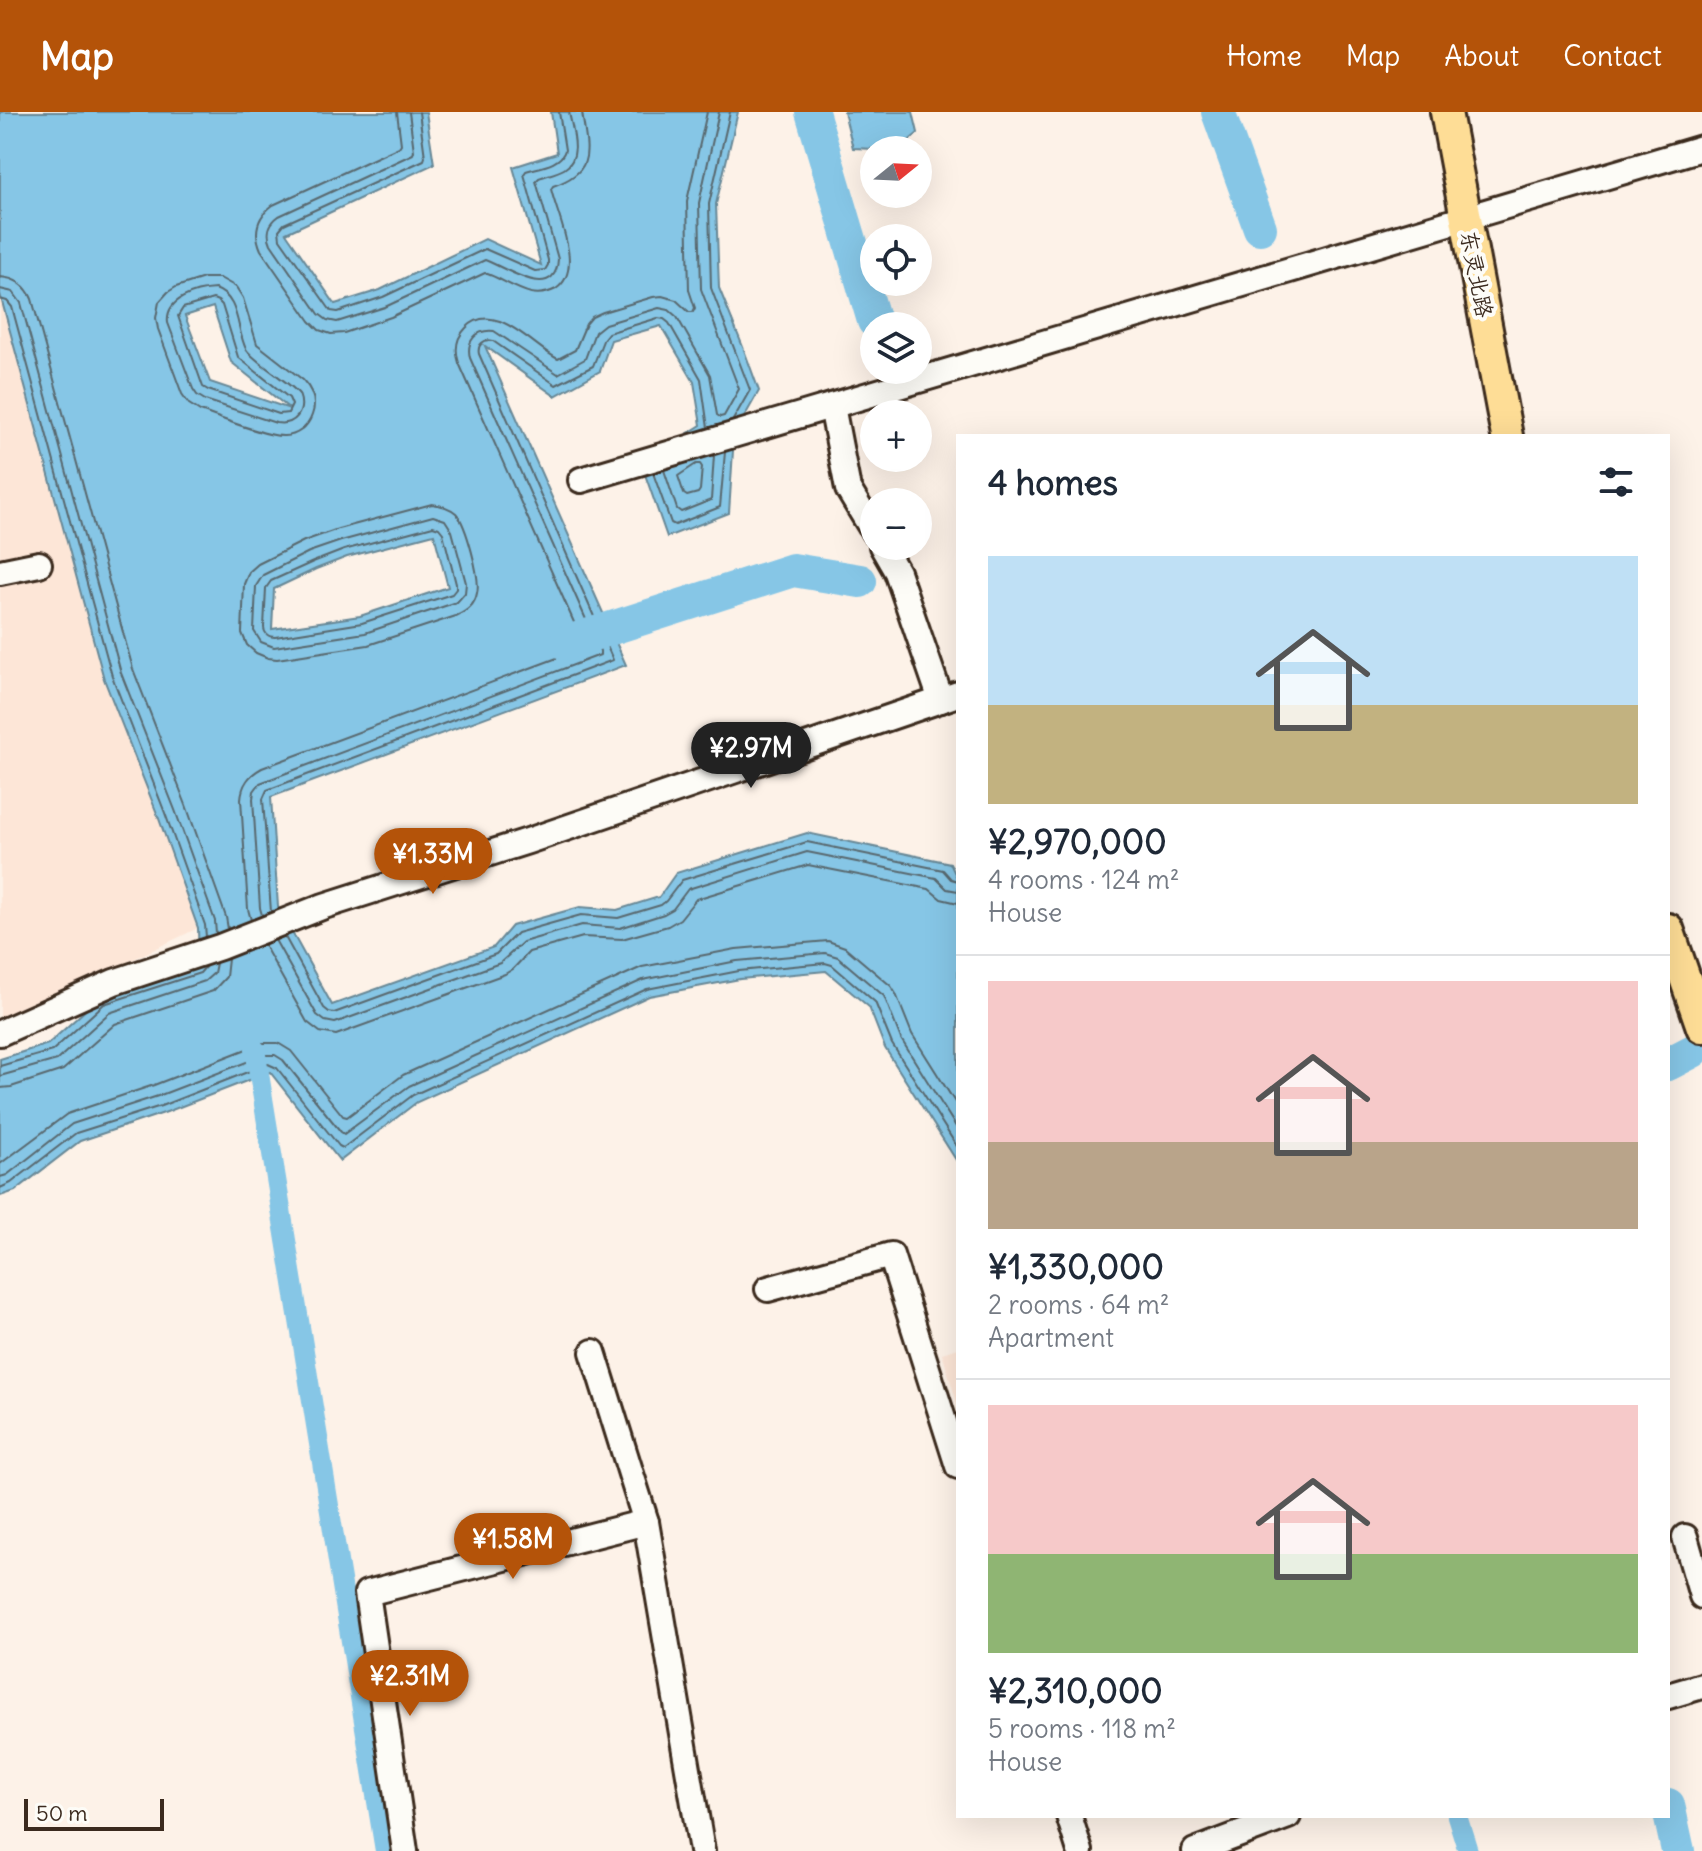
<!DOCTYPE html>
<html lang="en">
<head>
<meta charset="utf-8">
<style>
	body { margin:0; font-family:Delius,"LXGW WenKai TC",sans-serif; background:#f6f6f7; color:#1f2937; height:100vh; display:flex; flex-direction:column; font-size:30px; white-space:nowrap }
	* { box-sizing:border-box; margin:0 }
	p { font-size:26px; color:#747a83 }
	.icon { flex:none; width:44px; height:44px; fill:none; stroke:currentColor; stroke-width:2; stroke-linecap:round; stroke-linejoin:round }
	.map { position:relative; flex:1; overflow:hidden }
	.drawer { position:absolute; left:956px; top:322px; width:714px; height:1384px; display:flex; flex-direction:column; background:#fff; border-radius:0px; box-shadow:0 8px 32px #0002 }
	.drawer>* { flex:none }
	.needle { width:52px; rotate:72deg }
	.controls { position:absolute; left:860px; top:24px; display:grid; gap:16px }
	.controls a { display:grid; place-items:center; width:72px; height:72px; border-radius:50%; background:#fff; box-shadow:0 8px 32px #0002; font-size:40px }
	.scale { position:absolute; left:24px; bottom:20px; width:140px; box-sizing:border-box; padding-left:8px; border:4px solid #3b2a1e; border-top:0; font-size:22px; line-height:28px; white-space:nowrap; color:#3b2a1e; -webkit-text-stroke:6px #fdfcf7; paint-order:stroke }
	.price { position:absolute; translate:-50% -68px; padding:0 18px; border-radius:28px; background:#b45309; color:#fff; font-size:26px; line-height:52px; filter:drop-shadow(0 2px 4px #0008) }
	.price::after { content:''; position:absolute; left:50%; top:48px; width:24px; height:18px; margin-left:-12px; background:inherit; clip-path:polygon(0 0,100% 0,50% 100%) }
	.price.selected { background:#222; color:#fff }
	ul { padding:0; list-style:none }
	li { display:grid; align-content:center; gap:16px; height:424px; padding:0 32px }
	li+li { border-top:2px solid #e0e1e3 }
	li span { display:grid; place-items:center; height:248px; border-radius:0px; color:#555 }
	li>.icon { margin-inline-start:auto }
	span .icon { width:144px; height:144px; fill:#fffc; stroke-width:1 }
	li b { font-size:34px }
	h2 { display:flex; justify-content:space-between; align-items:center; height:96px; padding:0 32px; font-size:34px }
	header { display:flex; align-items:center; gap:48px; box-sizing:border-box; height:112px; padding:0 40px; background:#b45309; color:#fff }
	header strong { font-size:38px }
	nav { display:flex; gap:44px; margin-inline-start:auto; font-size:28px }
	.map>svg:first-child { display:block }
	.built { fill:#fde6d7 }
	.water { fill:#86c6e6; stroke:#688896; stroke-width:2; fill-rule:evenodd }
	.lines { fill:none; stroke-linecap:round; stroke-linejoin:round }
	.shore { stroke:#59686e; stroke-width:2 }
	.canal { stroke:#86c6e6; stroke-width:20 }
	.river { stroke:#86c6e6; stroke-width:34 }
	.minor-casing { stroke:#3b2a1e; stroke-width:30 }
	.major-casing { stroke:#3b2a1e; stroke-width:36 }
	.minor { stroke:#fdfcf7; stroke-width:24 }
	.major { stroke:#fedd96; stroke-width:30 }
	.labels { text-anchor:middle; stroke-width:8; stroke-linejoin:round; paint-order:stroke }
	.street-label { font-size:22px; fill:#3b2a1e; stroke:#fdfcf7 }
</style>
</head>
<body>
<header>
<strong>Map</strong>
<nav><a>Home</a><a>Map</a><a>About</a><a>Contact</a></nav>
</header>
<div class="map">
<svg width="1702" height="1739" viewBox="0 0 1702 1739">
	<rect width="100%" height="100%" fill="#fdf2e8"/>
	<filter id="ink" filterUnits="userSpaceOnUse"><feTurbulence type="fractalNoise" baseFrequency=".0125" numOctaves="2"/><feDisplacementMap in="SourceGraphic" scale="16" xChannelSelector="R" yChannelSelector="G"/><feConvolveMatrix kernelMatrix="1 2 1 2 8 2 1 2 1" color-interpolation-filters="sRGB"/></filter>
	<g filter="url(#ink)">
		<!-- built -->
		<g class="built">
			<path d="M0 182 104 567 158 704 198 816 0 912Z"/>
			<path d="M958 1236V1294L942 1241Z"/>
		</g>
		<!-- water -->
		<g class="water">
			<path d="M0 0H426L434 52 286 121 335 192 380 178 485 127 541 153 513 55 557 41 551 0H738L716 92 719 176 743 235 759 279 734 323 729 401 667 425 641 351 701 313 694 270 661 214 611 228 600 259 555 284 485 234 626 553 271 685 278 795 332 893 494 835 512 814 580 795 617 798 659 785 676 761 807 721 950 751 958 768V1051L885 936 869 895 826 859 740 867 649 884 417 990 340 1049 270 960 164 1001 80 1029 15 1079 0 1084V947L48 932 100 885 199 853 198 816 158 704 104 567 0 182ZM213 195 231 250 290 297 210 270 185 204ZM434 422 448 475 360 504 272 517 274 477 316 457 347 445Z"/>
			<path d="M844 0H913L918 21 898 38 853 36Z"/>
		</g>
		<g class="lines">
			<!-- shore -->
			<g class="shore">
				<path d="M397 0 401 32 399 35 273 93C257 105 253 120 261 138L310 209 319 218 331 222 344 221 391 205 485 161C500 166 515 177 531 181 540 183 548 181 556 177 585 158 557 104 551 77L553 74C597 59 587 38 582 0"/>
				<path d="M409 0 414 39 413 42 279 104C269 111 266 121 271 132L319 202 327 208 337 210 385 195 485 148C505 155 556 192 558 147L536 69 539 66C547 63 557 61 564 57 583 46 572 17 569 0"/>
				<path d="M419 0 425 45 424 48 284 112 279 118 280 127 331 199 338 200 383 185 485 137 535 159 545 158 548 153V148L524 62 526 59C539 55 561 53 565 38L559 0"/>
				<path d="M730 0 709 92 711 176 750 278 733 308"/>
				<path d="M0 165C16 166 26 173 32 187L133 557 186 693 226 805 228 817"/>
				<path d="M204 166H220L236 175 243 186 257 232 303 268C312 278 317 290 312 303 308 315 297 324 284 324 267 325 218 305 200 299L189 292 182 282 158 217 156 206 159 190 168 180 176 175Z"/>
				<path d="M0 177 13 180 21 191 121 561 175 698 215 809 216 822"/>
				<path d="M215 177C240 185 236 217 246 237 253 249 287 268 299 282 306 300 295 314 276 311L205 288 197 283 193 277 168 211C165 187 195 178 215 177Z"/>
				<path d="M0 187 7 189 12 195 112 564 165 701 205 813 206 825"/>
				<path d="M213 187 218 189 222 193 238 245 289 286 292 293 288 301 279 302 208 278 203 275 178 204 183 196Z"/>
				<path d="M696 352H700L702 355 700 378 698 381 687 384 684 382 678 364Z"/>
				<path d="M664 358 677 397 681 400 711 388 714 343"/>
				<path d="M653 361 671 411 675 413 720 395 725 340"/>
				<path d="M432 392C441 393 449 395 456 401 466 412 481 467 477 481 475 493 467 499 456 504L368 533 277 547 268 546 256 541 247 533 242 521 244 472 249 460 258 452 304 429 338 417Z"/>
				<path d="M433 404 445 408 452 419 466 471 465 481 457 490 365 521 274 535 261 530 254 519 256 474 263 463 309 440 341 429Z"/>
				<path d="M433 414 439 416 443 421 456 472V477L452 482 362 511 275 525C268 525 264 521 264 515L266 476 271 469 313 450 344 438Z"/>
				<path d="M271 800 263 687 267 678 613 548 479 242C477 233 484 226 493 229L556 273 593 254 604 226 608 221 658 206 664 207 669 211 701 267 708 316"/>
				<path d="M262 803 260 796 253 687 254 679 260 671 600 543V539L470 246C466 229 476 217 494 219L558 262 585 247 595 220 605 212 659 196 669 198 677 205 710 263 717 303 720 305 724 304 739 277 701 177 699 91 719 0"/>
				<path d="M251 808 248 797 241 687C242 672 249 663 262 656L584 536V533L459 251C455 239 456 226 466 216 494 186 533 235 558 247L575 238 586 212 592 205 603 200 653 185 662 184 676 188 689 200H693L695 196 689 178 687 89 707 0"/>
				<path d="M285 825 324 896 329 900 334 901 496 842 517 821 581 803 618 806 661 793 666 789 682 768 807 730 943 758 951 767 958 769"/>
				<path d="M275 828 317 903 325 909 335 911 500 851 523 830 582 813 620 816 664 802 673 797 688 777 807 740 936 766 947 777 958 779"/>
				<path d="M264 833 307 910 320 920 336 923 505 862 513 857 529 840 583 825 622 827 668 814 680 807 696 787 808 753 929 777 941 787 958 791"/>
				<path d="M0 954 52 939 104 892 200 861 206 854"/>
				<path d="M0 964 57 948 109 901 205 869 214 861 216 851"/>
				<path d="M0 976 11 975 63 958 115 912 213 879 226 865 228 847"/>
				<path d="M0 1052 67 1002 154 973 262 931H278L291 939 343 1004 347 1005 403 963 642 855 736 837 828 829 845 835 891 874 896 882 912 922 958 995"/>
				<path d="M0 1065 7 1063 72 1012 158 984 265 943H275L283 948 341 1020 344 1022 409 974 643 868 737 849 825 841 838 845 884 884 901 927 958 1018"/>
				<path d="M0 1076 11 1071 76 1021 161 994 268 952 277 956 339 1034 343 1036 413 983 647 877 739 859 825 851 832 853 875 890 892 932 958 1036"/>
			</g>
			<!-- canal -->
			<g class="canal">
				<path d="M255 937 385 1739"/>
				<path d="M1457 1704 1468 1739"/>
			</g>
			<!-- river -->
			<g class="river">
				<path d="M812 0 874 209"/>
				<path d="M1218 0 1260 116"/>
				<path d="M565 531 793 458 860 469"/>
				<path d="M1668 952 1693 939"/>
				<path d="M1668 1693 1678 1739"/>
			</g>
			<!-- minor casing -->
			<g class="minor-casing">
				<g id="minor">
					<path d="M832 294 848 377 874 420"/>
					<path d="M581 368 1702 36"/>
					<path d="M882 434 897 460 941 588"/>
					<path d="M0 460 39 452"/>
					<path d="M0 921 114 870 220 835 324 794 528 729 958 582"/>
					<path d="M768 1177 891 1143 958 1354"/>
					<path d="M593 1240 646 1410 702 1739"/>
					<path d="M1685 1425 1702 1484"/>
					<path d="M1668 1584 1702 1574"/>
					<path d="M1069 1704 1080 1739"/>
					<path d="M405 1739 367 1481 646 1410"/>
					<path d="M1195 1739 1288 1704"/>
				</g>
			</g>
			<!-- major casing -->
			<g class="major-casing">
				<g id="major">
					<path d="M1446 0 1507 324"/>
					<path d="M1668 817 1702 915"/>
				</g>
			</g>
			<!-- minor -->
			<use href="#minor" class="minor"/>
			<!-- major -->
			<use href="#major" class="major"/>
		</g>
	</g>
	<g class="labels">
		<!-- street labels -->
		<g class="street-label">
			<text transform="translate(1477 162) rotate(79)" y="8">东灵北路</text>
		</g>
	</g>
</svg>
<div class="controls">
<a><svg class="needle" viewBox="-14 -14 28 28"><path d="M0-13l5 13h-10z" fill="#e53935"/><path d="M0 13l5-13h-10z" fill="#747a83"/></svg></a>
<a><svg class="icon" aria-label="locate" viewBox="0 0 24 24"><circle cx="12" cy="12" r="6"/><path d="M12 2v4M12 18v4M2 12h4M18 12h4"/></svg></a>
<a><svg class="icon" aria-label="layers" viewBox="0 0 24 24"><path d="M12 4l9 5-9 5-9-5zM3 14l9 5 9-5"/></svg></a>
<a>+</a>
<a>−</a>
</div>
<div class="scale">50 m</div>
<b class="price selected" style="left:751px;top:678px">¥2.97M</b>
<b class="price" style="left:433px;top:784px">¥1.33M</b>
<b class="price" style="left:513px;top:1469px">¥1.58M</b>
<b class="price" style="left:410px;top:1606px">¥2.31M</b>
<section class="drawer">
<h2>4 homes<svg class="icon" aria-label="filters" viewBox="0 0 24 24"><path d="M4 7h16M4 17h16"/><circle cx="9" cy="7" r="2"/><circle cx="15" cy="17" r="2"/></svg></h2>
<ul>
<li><span style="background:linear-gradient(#bfe0f5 60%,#c2b280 0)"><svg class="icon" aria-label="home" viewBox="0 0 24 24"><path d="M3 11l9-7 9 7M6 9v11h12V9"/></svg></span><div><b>¥2,970,000</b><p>4 rooms · 124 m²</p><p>House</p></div></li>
<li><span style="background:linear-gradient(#f6c9c9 65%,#b9a48a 0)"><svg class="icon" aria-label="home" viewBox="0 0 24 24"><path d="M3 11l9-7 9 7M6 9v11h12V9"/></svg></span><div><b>¥1,330,000</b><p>2 rooms · 64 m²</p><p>Apartment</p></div></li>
<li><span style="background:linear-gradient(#f6c9c9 60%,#8fb573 0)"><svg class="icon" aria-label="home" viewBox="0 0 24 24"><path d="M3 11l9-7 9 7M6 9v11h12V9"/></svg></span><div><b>¥2,310,000</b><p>5 rooms · 118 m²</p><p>House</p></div></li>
</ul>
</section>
</div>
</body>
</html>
